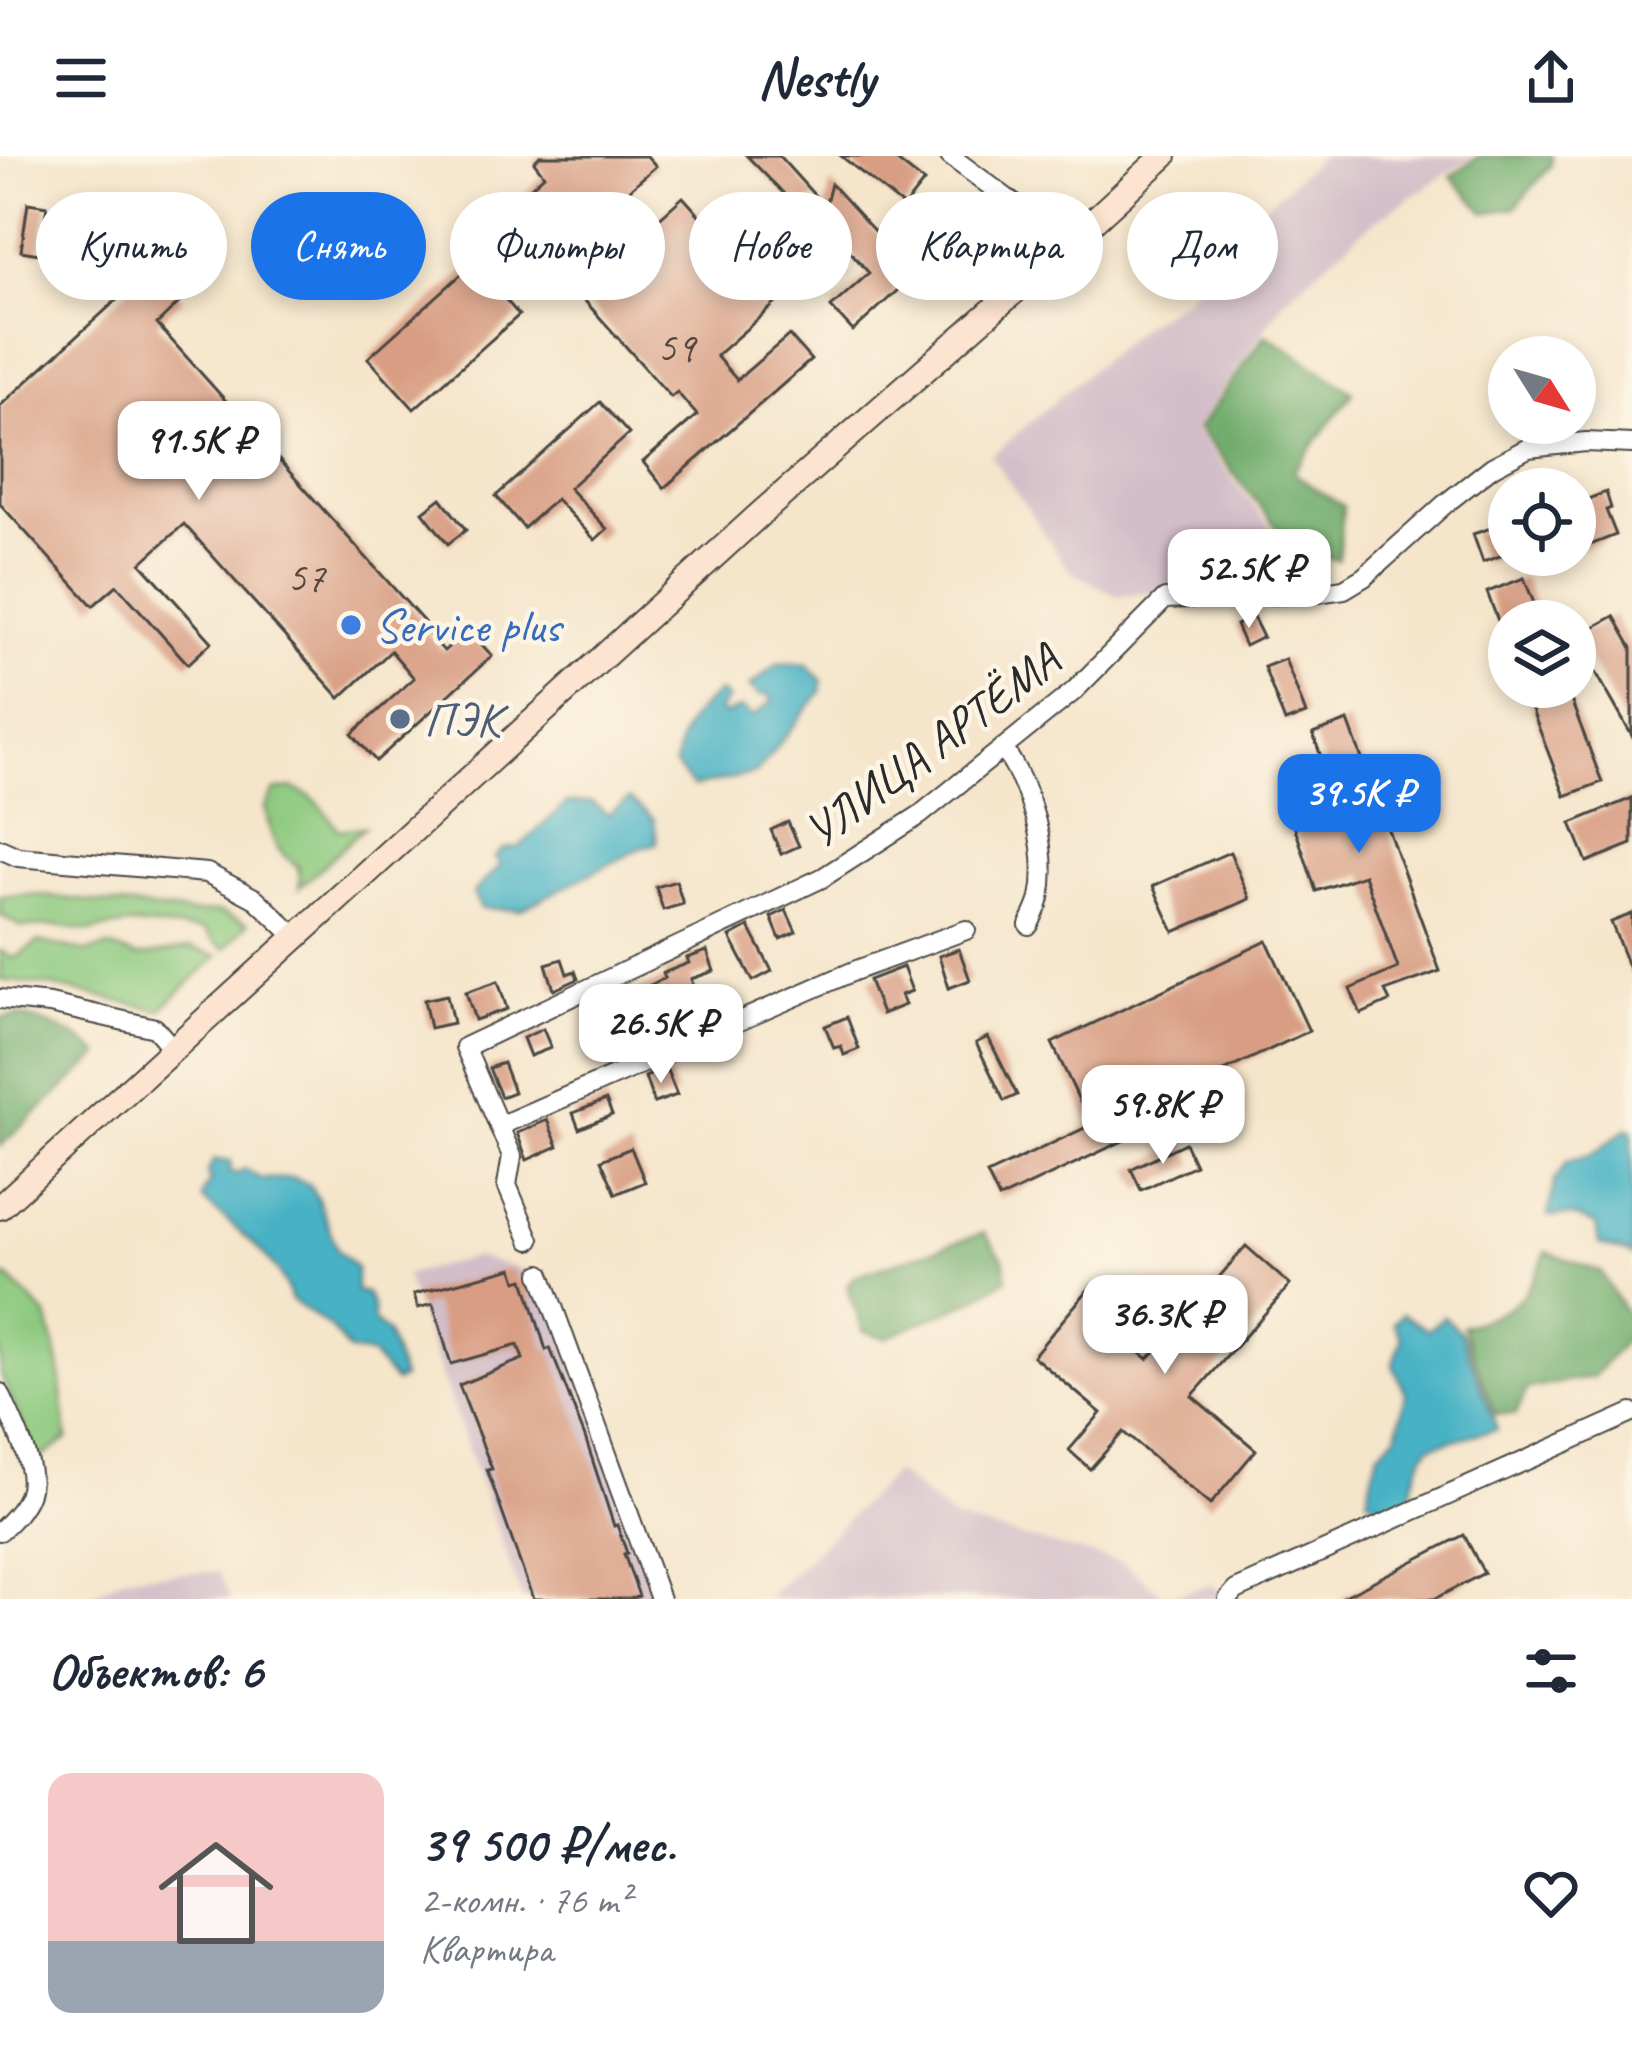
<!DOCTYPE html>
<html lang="ru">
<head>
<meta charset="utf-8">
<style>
	body { margin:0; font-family:Caveat,sans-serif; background:#f6f6f7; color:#1f2937; height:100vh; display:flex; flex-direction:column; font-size:45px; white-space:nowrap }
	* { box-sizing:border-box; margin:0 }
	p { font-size:39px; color:#747a83 }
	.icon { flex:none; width:66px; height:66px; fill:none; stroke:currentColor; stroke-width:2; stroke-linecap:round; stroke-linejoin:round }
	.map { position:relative; height:1443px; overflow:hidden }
	.details { display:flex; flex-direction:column; background:#fff; flex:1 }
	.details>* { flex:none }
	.top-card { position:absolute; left:36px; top:36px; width:1560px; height:108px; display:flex; gap:24px }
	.needle { width:78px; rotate:127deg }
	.tools { position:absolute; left:1488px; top:180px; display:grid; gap:24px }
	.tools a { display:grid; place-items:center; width:108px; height:108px; border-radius:50%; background:#fff; box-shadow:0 6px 18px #0003; font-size:60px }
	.price { position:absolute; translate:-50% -102px; padding:0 27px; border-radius:24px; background:#fff; color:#222; font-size:39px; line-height:78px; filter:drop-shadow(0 3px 6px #0008) }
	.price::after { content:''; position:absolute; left:50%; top:72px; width:36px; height:27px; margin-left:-18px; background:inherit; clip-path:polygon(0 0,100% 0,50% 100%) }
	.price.selected { background:#1a73e8; color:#fff }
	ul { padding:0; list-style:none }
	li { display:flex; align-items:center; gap:36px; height:300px; padding:0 48px }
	li span { display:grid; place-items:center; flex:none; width:336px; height:240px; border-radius:24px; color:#555 }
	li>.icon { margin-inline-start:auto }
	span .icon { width:144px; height:144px; fill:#fffc; stroke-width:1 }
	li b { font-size:51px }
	h2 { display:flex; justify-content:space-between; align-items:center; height:144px; padding:0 48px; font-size:51px }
	.chip { padding:0 42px; border-radius:54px; background:#fff; box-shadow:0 6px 18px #0003; font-size:42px; line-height:108px }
	.chip.selected { background:#1a73e8; color:#fff }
	header { display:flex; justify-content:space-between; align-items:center; height:156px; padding:0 48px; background:#fff; font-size:54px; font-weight:600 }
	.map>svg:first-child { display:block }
	.industrial { fill:#d2bdc8 }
	.green { fill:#8dc97f; stroke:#5c7a55; stroke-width:3 }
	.forest { fill:#72ad6e; stroke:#4e6c4c; stroke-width:3 }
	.water { fill:#47b2c5; stroke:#396e78; stroke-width:3 }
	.building { fill:#d89d83 }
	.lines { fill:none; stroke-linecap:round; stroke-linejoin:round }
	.street-casing { stroke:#494743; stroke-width:22 }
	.secondary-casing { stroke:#494743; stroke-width:28 }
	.street { stroke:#fff; stroke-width:18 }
	.secondary { stroke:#fde4d0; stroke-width:24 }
	.shop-dot { fill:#3f7fe0; stroke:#fcf5e5; stroke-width:4.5 }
	.service-dot { fill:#5c6f8a; stroke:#fcf5e5; stroke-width:4.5 }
	.labels { text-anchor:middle; stroke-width:9; stroke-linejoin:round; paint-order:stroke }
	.number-label { font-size:42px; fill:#564841 }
	.shop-label { font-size:48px; fill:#366cbe; stroke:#fcf5e5; text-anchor:start }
	.service-label { font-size:48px; fill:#4e5e75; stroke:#fcf5e5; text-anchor:start }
	.street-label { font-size:48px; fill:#2b2b2b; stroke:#fcf5e5 }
</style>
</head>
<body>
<header><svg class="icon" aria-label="menu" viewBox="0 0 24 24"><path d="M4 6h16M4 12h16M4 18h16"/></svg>Nestly<svg class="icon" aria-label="share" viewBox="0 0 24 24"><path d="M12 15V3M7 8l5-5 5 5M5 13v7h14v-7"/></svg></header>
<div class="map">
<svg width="1632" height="1443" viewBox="0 0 1632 1443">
	<rect width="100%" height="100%" fill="#fcf5e5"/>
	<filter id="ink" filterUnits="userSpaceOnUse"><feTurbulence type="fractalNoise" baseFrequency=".00833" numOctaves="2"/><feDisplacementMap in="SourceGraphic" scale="24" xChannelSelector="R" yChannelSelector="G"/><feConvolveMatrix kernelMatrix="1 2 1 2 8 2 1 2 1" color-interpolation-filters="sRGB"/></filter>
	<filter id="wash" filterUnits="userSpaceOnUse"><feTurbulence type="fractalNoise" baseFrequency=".004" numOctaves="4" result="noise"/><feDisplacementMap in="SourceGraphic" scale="48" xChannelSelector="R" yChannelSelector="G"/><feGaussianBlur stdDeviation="2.7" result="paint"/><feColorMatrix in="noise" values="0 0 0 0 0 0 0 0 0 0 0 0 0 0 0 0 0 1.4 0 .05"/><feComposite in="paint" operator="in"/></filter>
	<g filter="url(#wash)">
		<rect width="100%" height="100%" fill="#f5e5cb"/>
		<!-- industrial -->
		<g class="industrial">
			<path d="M1321 0H1474L1370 68 1286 142 1194 274 1293 400 1251 430 1117 440 1069 414 991 300 1144 168 1186 142 1238 74Z"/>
			<path d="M475 1101 541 1118 659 1443H522L405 1119Z"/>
			<path d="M895 1316 955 1364 1124 1407 1166 1441 1212 1428 1223 1438 1219 1443H766Z"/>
			<path d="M219 1416 230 1443H86L126 1419Z"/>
		</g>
		<!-- green -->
		<g class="green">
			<path d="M292 632C320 643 322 652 339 674L364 671 299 732C303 701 291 712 277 691 270 680 268 665 265 652L274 635Z"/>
			<path d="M36 739 191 757 219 756 248 767 225 793 213 785 204 774 128 769 89 775 56 770 22 771 0 759V740Z"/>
			<path d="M39 786 87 796 109 791 137 801 191 792 218 800 160 854 51 830 0 824V795L14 802Z"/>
			<path d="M8 1121 47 1160 59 1208 67 1283 38 1304 0 1217V1123Z"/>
		</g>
		<!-- forest -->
		<g class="forest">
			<path d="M1479 0H1552L1551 9 1515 52 1485 57 1451 21Z"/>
			<path d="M1266 178 1353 236 1293 316 1315 333 1343 350 1338 404 1296 395 1198 273Z"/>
			<path d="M19 859C48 867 79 878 100 899L0 990V862Z"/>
			<path d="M984 1077 1004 1104 1007 1123 977 1142 886 1182 863 1175 847 1129 854 1120Z"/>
			<path d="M1546 1096 1601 1116 1632 1168V1176L1593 1221 1527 1233 1516 1258H1495L1462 1170C1513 1154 1526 1147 1546 1096Z"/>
		</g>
		<!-- water -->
		<g class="water">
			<path d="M779 507 807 509 822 524 821 536 756 617 693 631 675 610C680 571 690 560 719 536L728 543 719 554 724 559 741 552 753 561 771 546V540L760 539 749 531Z"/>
			<path d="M629 643 654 663 657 687 641 692 520 754 481 752 473 737 500 710 495 701 503 693 519 691 567 647 592 646 608 659Z"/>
			<path d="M1626 973 1632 974V1102L1631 1098 1599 1088 1596 1069 1573 1060H1548L1554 1026 1567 1006 1592 999Z"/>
			<path d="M214 1004 231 1005 230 1017H239L245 1013 261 1023 293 1022 309 1028 318 1044 337 1093 356 1112V1135L366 1137 373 1152V1165L387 1177 402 1223 395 1226 371 1199 349 1195 330 1171 290 1143C284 1107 230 1068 202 1043L204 1035 210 1026 207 1016Z"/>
			<path d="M1402 1158 1428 1174 1444 1160 1461 1178 1497 1273 1429 1290C1417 1310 1409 1328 1412 1352 1395 1358 1382 1350 1367 1342L1378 1297 1397 1278 1406 1237 1393 1209 1402 1183 1394 1167Z"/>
		</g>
		<g id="blocks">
			<!-- building -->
			<g class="building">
				<path d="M540 0H647L656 10 567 89 522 39 544 19 534 6Z"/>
				<path d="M747 0H779L816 41 801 55Z"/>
				<path d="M841 0H891L924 26 904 51Z"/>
				<path d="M831 28 888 90 884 93 911 122 853 175 831 151 869 117 822 63Z"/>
				<path d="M683 41 777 146 716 200 737 224 789 179 811 204 664 332 643 306 697 259 677 236 671 241 577 136Z"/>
				<path d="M28 47 47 50 39 98 21 95Z"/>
				<path d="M945 50 965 72 939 96 919 74Z"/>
				<path d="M96 52 183 143 157 168 424 466 420 469 444 495 468 473 492 500 376 605 352 578 414 522 391 495 340 542 184 368 141 407 212 486 188 508 117 429 93 450 0 348V250L132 130 76 72Z"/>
				<path d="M474 107 519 159 414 253 368 202Z"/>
				<path d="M600 246 629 278 569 332 607 373 595 384 556 343 524 372 496 340Z"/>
				<path d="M1606 336 1611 352 1606 354 1616 379 1575 395V348Z"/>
				<path d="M441 342 466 374 448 388 423 356Z"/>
				<path d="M1509 366V397L1483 406 1473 378Z"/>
				<path d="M1524 422 1541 465H1509L1508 491 1487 436Z"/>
				<path d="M1614 460 1632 492V580L1576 481Z"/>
				<path d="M1253 461 1263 481 1245 490 1236 469Z"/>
				<path d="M1285 503 1306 558 1285 566 1264 511Z"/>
				<path d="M1523 531H1566L1602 626 1565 640Z"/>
				<path d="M1348 565 1440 815 1385 835 1390 845 1361 858 1350 833 1398 812 1364 719 1316 735 1282 633 1327 618 1313 578Z"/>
				<path d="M1632 642V688L1587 706 1571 667Z"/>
				<path d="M788 666 799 690 781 698 771 674Z"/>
				<path d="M1230 696 1250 743 1174 776 1153 730Z"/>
				<path d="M676 725 683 748 663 754 656 731Z"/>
				<path d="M786 754 796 776 780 783 771 761Z"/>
				<path d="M1632 758V818H1631L1611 766Z"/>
				<path d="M749 771 772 815 753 825 730 781Z"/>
				<path d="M1267 785 1309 875 1120 964 1129 982 999 1043 987 1018 1091 969 1052 887Z"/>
				<path d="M959 793 970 824 949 832 939 800Z"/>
				<path d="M707 795 714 815 691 823 697 839 658 854 660 857 636 869 623 842 665 822 663 817 689 807 687 802Z"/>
				<path d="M562 803 567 818 575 815 578 823 554 834 546 808Z"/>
				<path d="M903 811 912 835 901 839 905 849 882 858 869 824Z"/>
				<path d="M498 825 507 853 475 864 466 836Z"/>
				<path d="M447 839 453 867 430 872 424 844Z"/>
				<path d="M847 861 859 893 844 899 841 890 834 892 825 870Z"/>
				<path d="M543 873 551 892 530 900 523 882Z"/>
				<path d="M988 881 1017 939 1004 945 976 887Z"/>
				<path d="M503 907 514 936 501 941 489 912Z"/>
				<path d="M666 912 677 939 654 947 645 921Z"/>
				<path d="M606 944 612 959 579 973 573 957Z"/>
				<path d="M547 964 558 990 527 1004 517 977Z"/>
				<path d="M1185 987 1195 1009 1141 1034 1131 1013Z"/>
				<path d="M631 992 645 1026 616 1038 601 1004Z"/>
				<path d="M1246 1090 1290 1129 1192 1240 1256 1294 1210 1349 1123 1276 1090 1313 1069 1294 1101 1257 1033 1200 1091 1130 1116 1151 1104 1166 1148 1203Z"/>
				<path d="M513 1112 517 1125 524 1123 546 1194 550 1192 585 1281 614 1370 617 1369 627 1397 624 1398 639 1440 630 1443H533L487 1314 492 1313 459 1229 523 1203 518 1189 451 1208 433 1148 418 1152 414 1138Z"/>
				<path d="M1464 1379 1484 1417 1434 1443H1339Z"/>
			</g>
		</g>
	</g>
	<g filter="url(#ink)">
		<use href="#blocks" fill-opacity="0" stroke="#494743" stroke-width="3"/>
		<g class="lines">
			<!-- street casing -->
			<g class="street-casing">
				<g id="street">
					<path d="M950 0 1028 58 1058 97"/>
					<path d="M1003 592C1030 631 1050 694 1040 742 1038 751 1033 760 1029 769"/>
					<path d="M0 693 18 701 207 717 256 743 296 781"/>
					<path d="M0 843 50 848 155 872 173 893"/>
					<path d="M499 970 854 815 966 774"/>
					<path d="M530 1084 507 1029 512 1000 465 891 822 722 920 659 1074 535 1165 443 1317 437 1344 433 1364 421 1445 348 1492 311 1528 292 1586 286 1632 288"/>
					<path d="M541 1118 660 1443"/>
					<path d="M0 1237C10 1261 38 1312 29 1337 24 1352 12 1364 0 1375"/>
					<path d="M1228 1443 1236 1434 1632 1257"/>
				</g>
			</g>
			<!-- secondary casing -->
			<g class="secondary-casing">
				<path id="secondary" d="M0 1051 759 359 1058 97 1164 0"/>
			</g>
			<!-- street -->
			<use href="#street" class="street"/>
			<!-- secondary -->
			<use href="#secondary" class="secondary"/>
		</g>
	</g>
	<!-- markers -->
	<circle class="shop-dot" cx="351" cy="469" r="12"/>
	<circle class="service-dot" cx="400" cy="563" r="12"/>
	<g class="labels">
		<!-- number labels -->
		<g class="number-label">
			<text x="676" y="205">59</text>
			<text x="306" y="435">57</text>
		</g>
		<!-- shop labels -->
		<g class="shop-label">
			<text x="375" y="486">Service plus</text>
		</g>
		<!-- service labels -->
		<g class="service-label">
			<text x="424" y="580">ПЭК</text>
		</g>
		<!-- street labels -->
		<g class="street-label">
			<text transform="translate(931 589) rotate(-37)" y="17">УЛИЦА АРТЁМА</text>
		</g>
	</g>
</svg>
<div class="tools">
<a><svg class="needle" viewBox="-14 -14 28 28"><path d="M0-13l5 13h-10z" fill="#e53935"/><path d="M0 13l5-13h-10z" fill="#747a83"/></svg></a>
<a><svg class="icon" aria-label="locate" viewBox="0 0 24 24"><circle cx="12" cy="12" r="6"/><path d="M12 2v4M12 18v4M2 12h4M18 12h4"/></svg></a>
<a><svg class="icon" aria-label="layers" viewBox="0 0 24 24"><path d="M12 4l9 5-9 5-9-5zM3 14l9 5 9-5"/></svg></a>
</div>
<b class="price" style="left:199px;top:347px">91.5K ₽</b>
<b class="price" style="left:1249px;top:475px">52.5K ₽</b>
<b class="price selected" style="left:1359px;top:700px">39.5K ₽</b>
<b class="price" style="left:661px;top:930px">26.5K ₽</b>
<b class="price" style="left:1163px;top:1011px">59.8K ₽</b>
<b class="price" style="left:1165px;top:1221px">36.3K ₽</b>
<div class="top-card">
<a class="chip">Купить</a>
<a class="chip selected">Снять</a>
<a class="chip">Фильтры</a>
<a class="chip">Новое</a>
<a class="chip">Квартира</a>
<a class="chip">Дом</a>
</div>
</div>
<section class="details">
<h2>Объектов: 6<svg class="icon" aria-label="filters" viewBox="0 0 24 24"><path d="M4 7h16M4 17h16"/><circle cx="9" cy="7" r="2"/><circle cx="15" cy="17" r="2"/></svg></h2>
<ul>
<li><span style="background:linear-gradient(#f6c9c9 70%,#9aa5b1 0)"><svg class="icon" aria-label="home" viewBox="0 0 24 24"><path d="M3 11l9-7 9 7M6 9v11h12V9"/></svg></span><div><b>39 500 ₽/мес.</b><p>2-комн. · 76 m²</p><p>Квартира</p></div><svg class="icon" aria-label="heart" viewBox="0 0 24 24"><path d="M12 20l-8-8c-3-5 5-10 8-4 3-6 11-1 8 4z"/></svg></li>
</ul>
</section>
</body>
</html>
